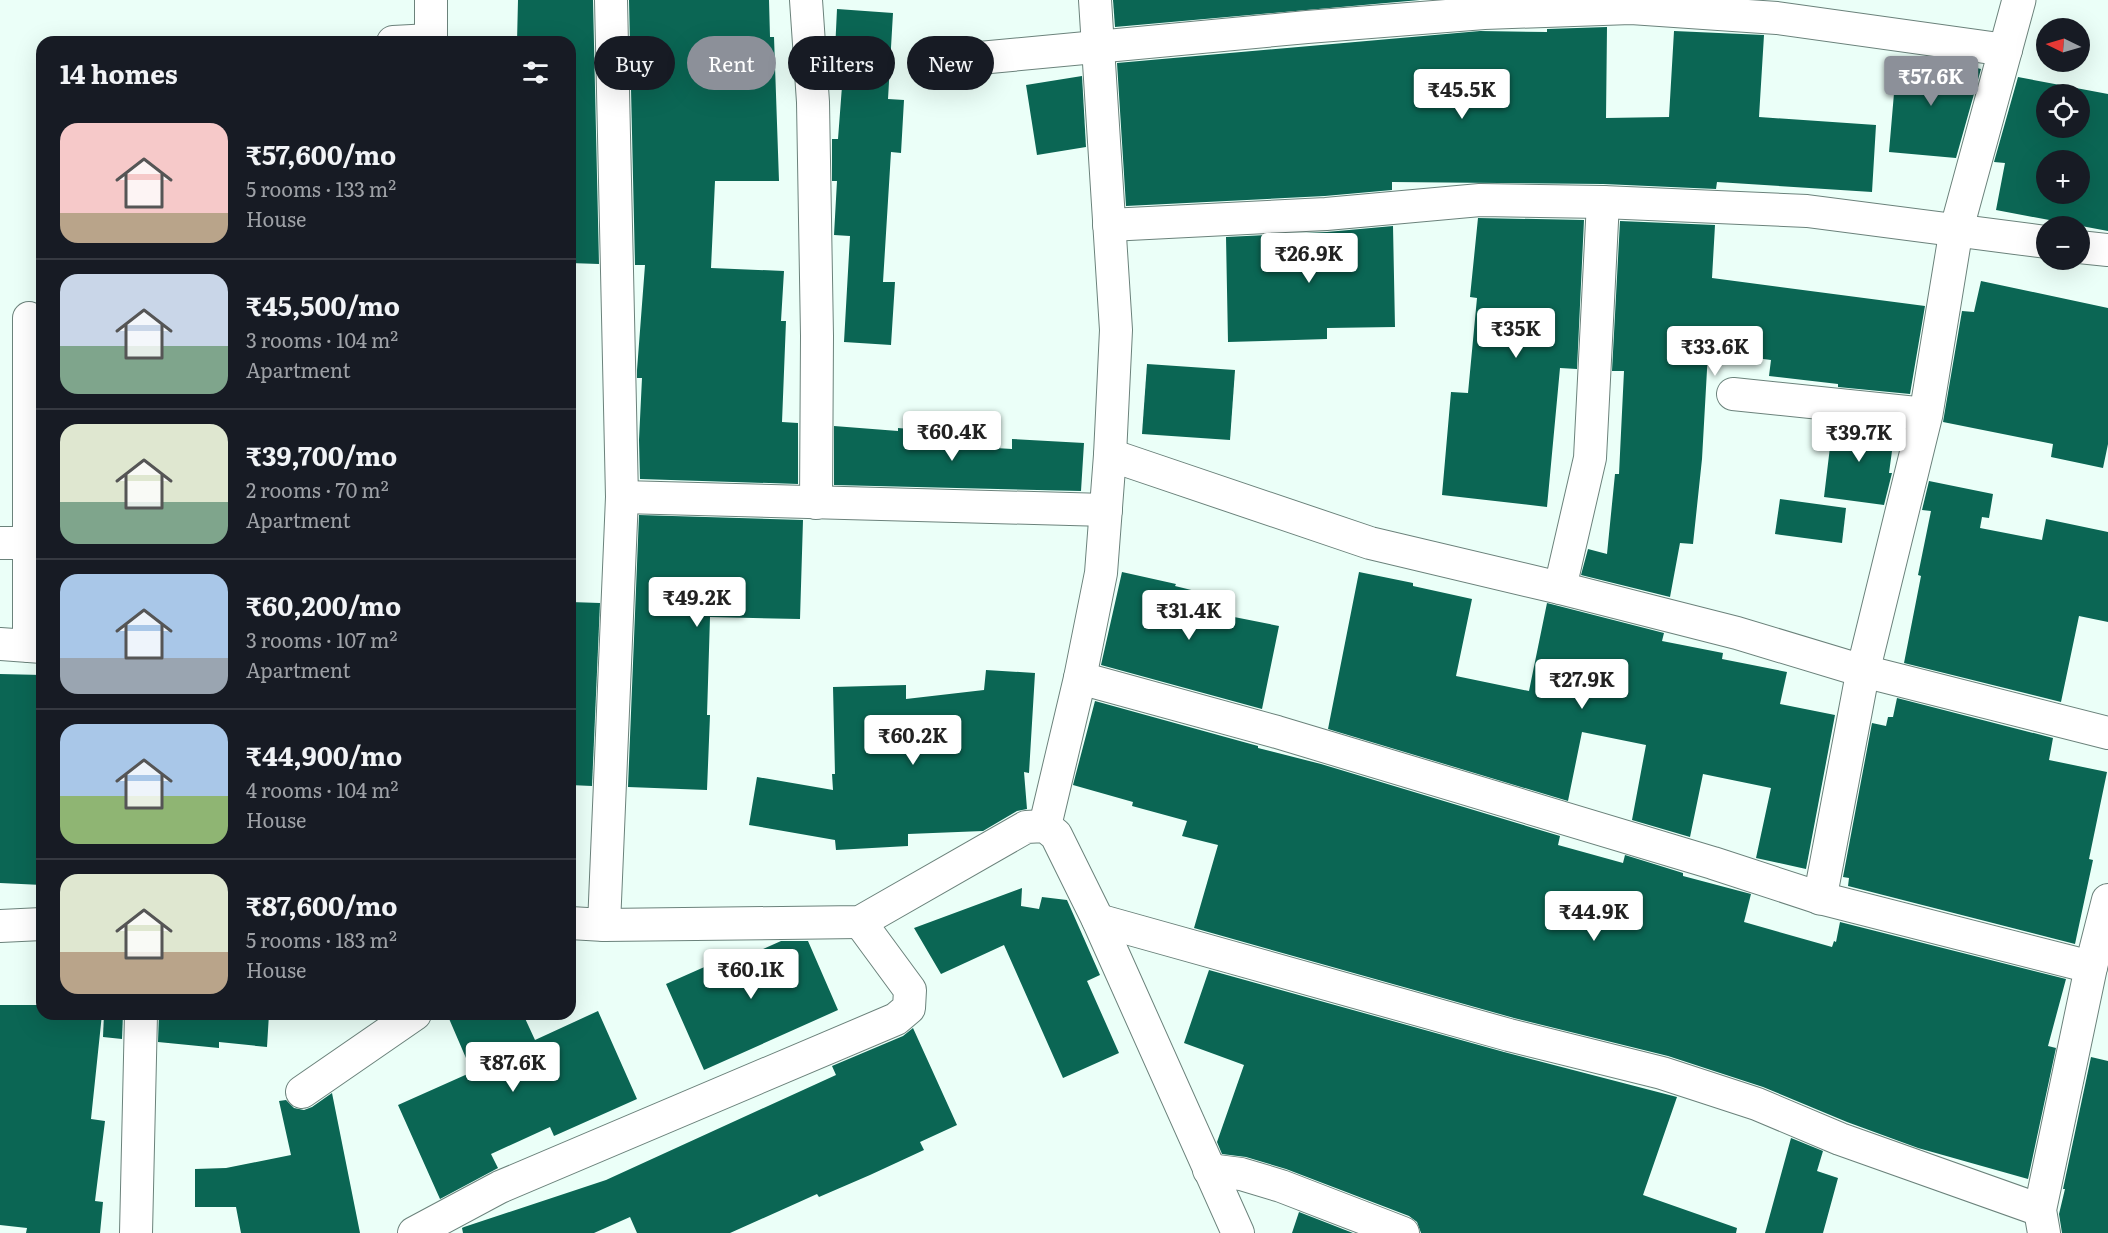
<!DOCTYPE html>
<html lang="en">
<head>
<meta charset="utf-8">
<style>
	body { margin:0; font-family:Literata,serif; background:#20242c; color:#f1f3f6; height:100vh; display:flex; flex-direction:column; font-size:22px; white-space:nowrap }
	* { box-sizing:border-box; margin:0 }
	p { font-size:20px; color:#9ea1a6 }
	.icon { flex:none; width:33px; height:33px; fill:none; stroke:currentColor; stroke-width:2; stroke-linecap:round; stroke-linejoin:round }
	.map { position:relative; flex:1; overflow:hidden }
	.drawer { position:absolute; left:36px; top:36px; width:540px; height:984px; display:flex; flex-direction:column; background:#171b24; border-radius:18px; box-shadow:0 6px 24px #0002 }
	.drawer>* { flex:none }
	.guide { position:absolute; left:594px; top:36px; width:570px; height:54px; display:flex; gap:12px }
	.needle { width:39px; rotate:275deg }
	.tools { position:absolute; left:2036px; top:18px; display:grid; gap:12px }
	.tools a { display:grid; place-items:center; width:54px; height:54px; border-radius:50%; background:#171b24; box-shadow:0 6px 24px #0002; font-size:30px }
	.price { position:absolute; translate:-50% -51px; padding:0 14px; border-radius:6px; background:#fff; color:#222; font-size:20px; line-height:39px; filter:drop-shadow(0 2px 3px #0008) }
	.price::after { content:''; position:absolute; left:50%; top:36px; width:18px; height:14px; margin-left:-9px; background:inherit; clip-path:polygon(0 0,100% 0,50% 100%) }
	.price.current { background:#8c9099; color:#fff }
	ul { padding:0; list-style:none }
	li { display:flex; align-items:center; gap:18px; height:150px; padding:0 24px }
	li+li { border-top:2px solid #363941 }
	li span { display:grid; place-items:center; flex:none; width:168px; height:120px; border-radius:18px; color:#555 }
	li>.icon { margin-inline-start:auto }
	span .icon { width:72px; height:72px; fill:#fffc; stroke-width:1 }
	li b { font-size:26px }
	h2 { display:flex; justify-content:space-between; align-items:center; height:72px; padding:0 24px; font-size:26px }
	.pill { padding:0 21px; border-radius:27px; background:#171b24; box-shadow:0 6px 24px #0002; font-size:21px; line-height:54px }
	.pill.current { background:#8c9099; color:#fff }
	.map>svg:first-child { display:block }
	.building { fill:#0b6654; fill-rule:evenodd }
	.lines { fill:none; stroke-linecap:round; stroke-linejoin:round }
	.street-casing { stroke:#6b827b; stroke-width:34 }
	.secondary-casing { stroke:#6b827b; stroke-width:35 }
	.street { stroke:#fff; stroke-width:32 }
	.secondary { stroke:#fff; stroke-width:33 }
</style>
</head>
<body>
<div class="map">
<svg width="2108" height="1233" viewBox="0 0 2108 1233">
	<rect width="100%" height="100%" fill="#ebfff8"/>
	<!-- building -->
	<g class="building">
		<path d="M518 0H593L599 264 570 263V42H517Z"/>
		<path d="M629 0H769L770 37H774L779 181H715L711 268 784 271 781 321H786L782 422 798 423V484L640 479 639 440 642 378H637V370L645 265H635Z"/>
		<path d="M1113 0H1420L1115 27Z"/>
		<path d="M837 9 893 13 888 99 904 100 901 153 891 152 883 282H895L891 345 844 342 850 236 834 235 837 181H832V139H838L843 73 834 72Z"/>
		<path d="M1607 27 1606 118 1669 117 1674 31 1764 35 1759 117 1876 125 1872 192 1717 182 1716 189 1603 184 1392 182V190L1325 196 1126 206 1117 63 1480 31 1547 32V29Z"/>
		<path d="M1897 58 1977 66V68L1981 69 1956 158 1889 152Z"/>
		<path d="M1082 76 1086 147 1037 155 1026 85Z"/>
		<path d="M2018 77 2108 94V231L1996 210 2005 163 1994 162ZM2046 94H2079V128H2046ZM2046 160H2079V194H2046Z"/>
		<path d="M1478 218 1584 220 1577 369 1560 368 1547 507 1442 495 1451 392 1468 393 1477 298 1470 297Z"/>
		<path d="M1620 221 1715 225 1712 278 1925 306 1910 394 1838 387V384L1769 376 1771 360 1708 352 1702 459 1693 544 1680 543 1670 597 1581 575 1588 549 1607 554 1615 474H1619L1624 371H1612Z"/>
		<path d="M1393 226 1395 327 1327 328V339L1228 342 1226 237 1327 232Z"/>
		<path d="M1981 281 2108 308V444L2103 468 2051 457 2053 444 1943 422 1962 311 1974 312Z"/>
		<path d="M1147 364 1235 370 1230 440 1142 434Z"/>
		<path d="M1833 422 1895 429 1889 473H1892L1884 505 1824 497Z"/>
		<path d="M834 426 898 431V428L946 432 945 445 1012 449V439L1084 443 1081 491 834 485Z"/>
		<path d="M1929 481 1993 494 1989 518 1982 517 1980 528 2042 540 2046 519 2108 532V622L2079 616 2061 702 1904 663 1921 576 1918 575 1931 511 1922 510Z"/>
		<path d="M1780 499 1846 508 1842 543 1775 534Z"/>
		<path d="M639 515 803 520 800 619 710 617 707 715H710L707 790 628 787Z"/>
		<path d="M1122 572 1176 584 1175 586 1228 599 1224 615 1279 626 1262 709 1101 665Z"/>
		<path d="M1359 572 1413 583V586L1472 599 1456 676 1529 691 1547 603 1664 633 1662 641 1723 653 1722 659 1787 672 1780 704 1835 715 1806 869 1756 858 1771 788 1703 774 1690 837 1632 820 1646 745 1582 732 1568 801 1328 729Z"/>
		<path d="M570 602 600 603 592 786 570 785Z"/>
		<path d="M986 670 1035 673 1029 773 1024 772 1027 809 1017 811 983 831 908 834V846L836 850 835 840 749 825 757 777 833 790 832 774H835L833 687 906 685V699L984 690Z"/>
		<path d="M0 674 42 675V885L0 883Z"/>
		<path d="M1897 698 2053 738 2049 760 2107 772 2089 859 2093 860 2075 944 1848 886 1849 878 1843 877 1872 723 1886 726 1888 717H1893Z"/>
		<path d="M1095 701 1258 746V748L1321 764 1560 836 1558 845 1623 863 1625 855 1683 873V876L1751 894 1744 922 1832 947 1834 941 1836 942 1840 922 2066 979 2048 1046 2056 1048 2028 1179 1918 1148 1847 1122 1763 1087 1668 1056 1514 1018 1194 928 1218 845 1182 836 1187 821 1132 806 1133 802 1073 785Z"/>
		<path d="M1022 888 1021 906 1039 909 1042 897 1067 900 1100 975 1087 981 1119 1053 1063 1078 1004 945 941 974 914 928Z"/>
		<path d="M781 941H808L838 1010 704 1070 666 984 736 953 739 960Z"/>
		<path d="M1209 970 1504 1052 1677 1097 1643 1195 1737 1228 1736 1233H1421L1417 1222 1409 1216 1286 1169 1246 1157 1222 1154 1217 1142 1244 1065 1184 1043Z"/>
		<path d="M0 1005H42V1014H102L91 1119 105 1121 95 1201 103 1202 100 1233H26L27 1228 0 1225Z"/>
		<path d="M598 1011 637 1099 554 1136 550 1127 491 1154 498 1168 440 1199 398 1105 472 1072 447 1014H523L535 1040Z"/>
		<path d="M104 1014H123L122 1039 103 1037Z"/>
		<path d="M159 1014H269L267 1047 219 1042V1048L158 1042Z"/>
		<path d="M913 1028 957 1125 920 1142 924 1150 870 1175 819 1197 817 1194 730 1233H637L630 1217 594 1233H463L462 1228 464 1227 606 1180 836 1075 832 1066 903 1036Z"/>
		<path d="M2091 1057 2108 1061V1233H2062L2059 1214 2065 1189H2063Z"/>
		<path d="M332 1093 360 1233H241L236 1207H195V1169L226 1168 291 1155 279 1101 286 1100 294 1108 304 1110 312 1107Z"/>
		<path d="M1791 1138 1823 1151 1817 1171 1838 1178 1823 1233H1765Z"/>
		<path d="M1299 1212 1353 1233H1292Z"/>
	</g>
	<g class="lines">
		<!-- street casing -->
		<g class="street-casing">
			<g id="street">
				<path d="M806 0 813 102 817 336 816 503"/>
				<path d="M393 42 431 40"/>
				<path d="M431 42V0"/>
				<path d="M926 63 1307 27 1484 13 1631 8 1777 18 2006 50"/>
				<path d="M1109 225 1326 214 1480 200 1603 202 1807 211 2046 242"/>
				<path d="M2079 247 2108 250"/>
				<path d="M1733 394 1926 414"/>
				<path d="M1110 455 1370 543 1560 588 1737 633 1863 671 2108 733"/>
				<path d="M622 497 1106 510"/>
				<path d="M0 543H30"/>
				<path d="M1560 588 1590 458 1603 202"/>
				<path d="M0 644 42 647"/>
				<path d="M29 646V318"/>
				<path d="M1080 678 1277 732 1713 863 1820 898 2091 967"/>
				<path d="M1045 826 1080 678 1101 573 1110 455 1116 330 1095 0"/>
				<path d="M1098 920 1509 1035 1662 1073 1757 1104 1840 1139 2040 1210"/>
				<path d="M570 923 604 925 860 922 1026 827 1045 826 1056 835 1098 920 1238 1233"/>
				<path d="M604 925 622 497 611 0"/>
				<path d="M0 926 42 924"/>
				<path d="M302 1092 415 1014"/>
				<path d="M1209 1170 1241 1174 1281 1186 1403 1233"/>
				<path d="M136 1233 141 1014"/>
				<path d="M414 1233 500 1187 896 1019 909 1008 910 990 860 922"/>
				<path d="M2044 1233 2040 1210 2091 967 2108 900"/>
			</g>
		</g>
		<!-- secondary casing -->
		<g class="secondary-casing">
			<path id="secondary" d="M1820 898 1863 671 1926 414 1956 231 2019 0"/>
		</g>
		<!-- street -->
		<use href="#street" class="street"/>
		<!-- secondary -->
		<use href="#secondary" class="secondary"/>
	</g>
</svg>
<div class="tools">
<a><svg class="needle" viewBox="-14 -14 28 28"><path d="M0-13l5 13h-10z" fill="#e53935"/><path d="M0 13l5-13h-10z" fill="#9ea1a6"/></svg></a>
<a><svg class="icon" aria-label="locate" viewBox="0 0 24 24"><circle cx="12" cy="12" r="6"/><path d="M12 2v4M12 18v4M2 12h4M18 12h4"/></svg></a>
<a>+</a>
<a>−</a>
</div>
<b class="price current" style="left:1931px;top:107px">₹57.6K</b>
<b class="price" style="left:1462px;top:120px">₹45.5K</b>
<b class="price" style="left:1309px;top:284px">₹26.9K</b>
<b class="price" style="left:1516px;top:359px">₹35K</b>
<b class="price" style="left:1715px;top:377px">₹33.6K</b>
<b class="price" style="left:952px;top:462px">₹60.4K</b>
<b class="price" style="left:1859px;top:463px">₹39.7K</b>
<b class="price" style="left:697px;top:628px">₹49.2K</b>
<b class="price" style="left:1189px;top:641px">₹31.4K</b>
<b class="price" style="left:1582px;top:710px">₹27.9K</b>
<b class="price" style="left:913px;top:766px">₹60.2K</b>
<b class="price" style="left:1594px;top:942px">₹44.9K</b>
<b class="price" style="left:751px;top:1000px">₹60.1K</b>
<b class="price" style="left:513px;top:1093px">₹87.6K</b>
<div class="guide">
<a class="pill">Buy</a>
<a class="pill current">Rent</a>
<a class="pill">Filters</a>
<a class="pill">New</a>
</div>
<section class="drawer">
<h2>14 homes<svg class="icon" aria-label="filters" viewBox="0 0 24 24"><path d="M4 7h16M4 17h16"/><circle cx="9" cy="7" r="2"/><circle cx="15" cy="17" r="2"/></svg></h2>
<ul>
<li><span style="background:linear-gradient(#f6c9c9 75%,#b9a48a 0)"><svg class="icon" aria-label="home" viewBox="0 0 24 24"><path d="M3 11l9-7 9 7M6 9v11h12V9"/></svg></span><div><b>₹57,600/mo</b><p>5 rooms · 133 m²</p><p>House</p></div></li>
<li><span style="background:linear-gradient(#c9d6e8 60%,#7fa58c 0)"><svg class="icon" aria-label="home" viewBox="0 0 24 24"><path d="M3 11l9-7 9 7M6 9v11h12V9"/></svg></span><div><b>₹45,500/mo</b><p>3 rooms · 104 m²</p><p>Apartment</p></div></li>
<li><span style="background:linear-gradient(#dfe7d0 65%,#7fa58c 0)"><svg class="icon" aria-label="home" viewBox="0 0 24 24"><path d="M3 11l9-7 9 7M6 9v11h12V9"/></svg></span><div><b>₹39,700/mo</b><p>2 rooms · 70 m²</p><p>Apartment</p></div></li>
<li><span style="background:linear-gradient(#a9c7e8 70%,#9aa5b1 0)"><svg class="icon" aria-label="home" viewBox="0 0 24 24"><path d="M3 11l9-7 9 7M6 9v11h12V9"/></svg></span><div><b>₹60,200/mo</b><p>3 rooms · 107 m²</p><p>Apartment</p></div></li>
<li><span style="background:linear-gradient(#a9c7e8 60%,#8fb573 0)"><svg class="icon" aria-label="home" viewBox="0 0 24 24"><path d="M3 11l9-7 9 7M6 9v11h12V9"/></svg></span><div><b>₹44,900/mo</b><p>4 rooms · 104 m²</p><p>House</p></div></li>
<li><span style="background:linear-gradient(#dfe7d0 65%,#b9a48a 0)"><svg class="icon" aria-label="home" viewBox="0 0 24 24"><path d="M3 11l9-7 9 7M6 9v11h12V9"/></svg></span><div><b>₹87,600/mo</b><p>5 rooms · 183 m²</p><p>House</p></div></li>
</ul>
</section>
</div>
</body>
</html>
